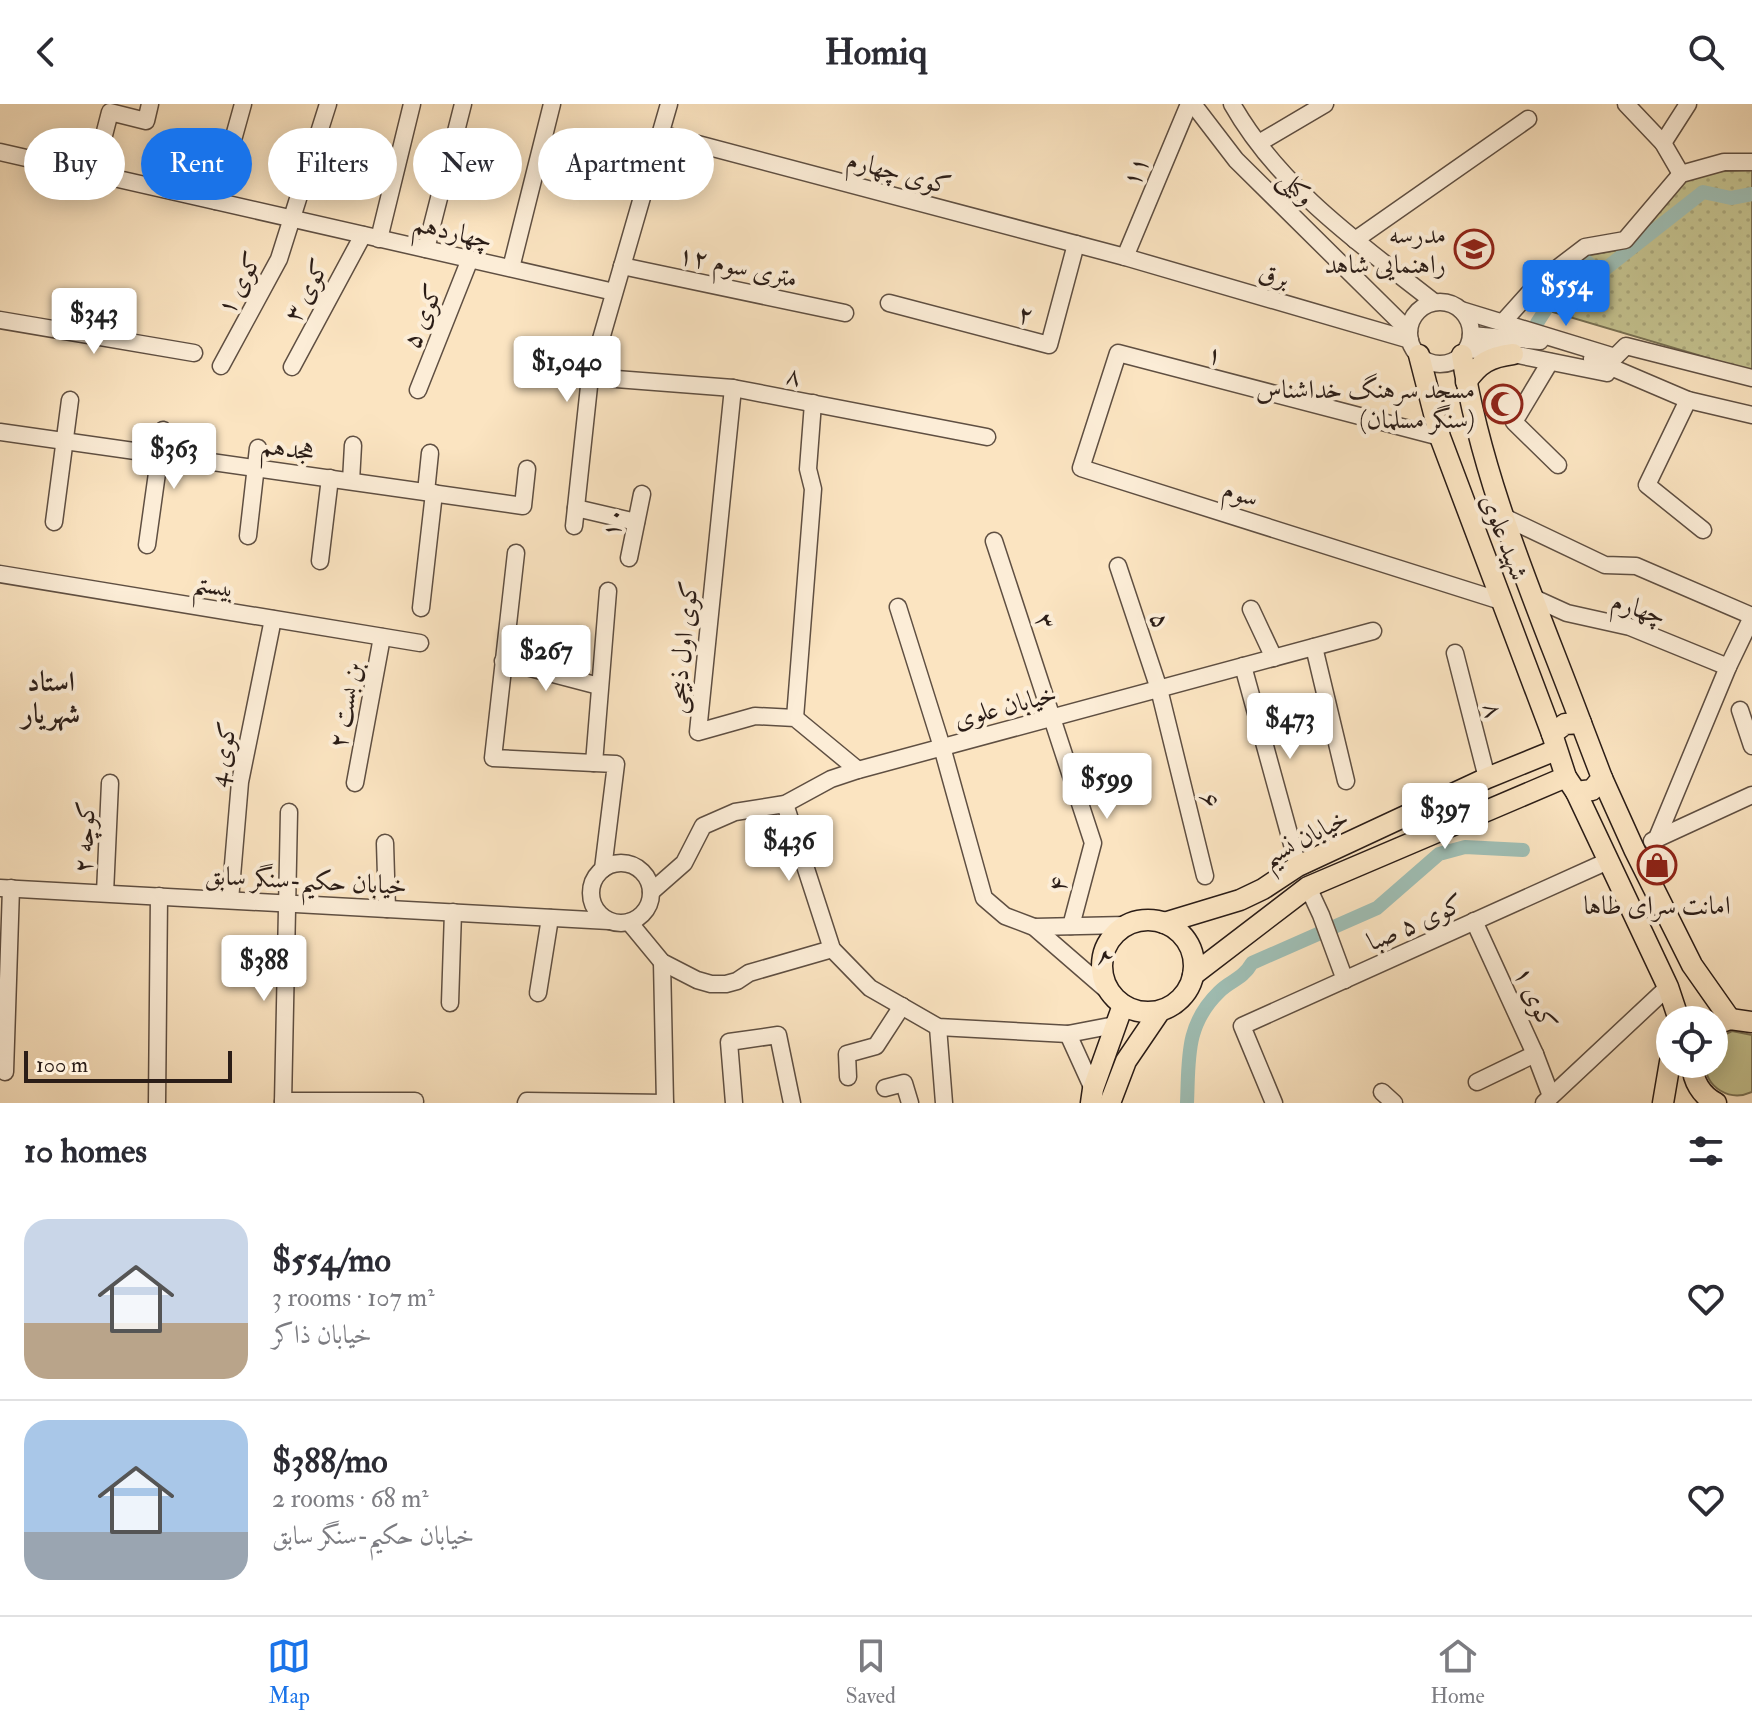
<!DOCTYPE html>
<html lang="en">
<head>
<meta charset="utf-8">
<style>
	body { margin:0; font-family:"IM FELL Double Pica",Amiri,serif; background:#f7f7f7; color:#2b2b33; height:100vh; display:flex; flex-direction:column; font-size:30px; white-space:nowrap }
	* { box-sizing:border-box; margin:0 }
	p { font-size:26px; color:#7c7c81 }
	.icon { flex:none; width:44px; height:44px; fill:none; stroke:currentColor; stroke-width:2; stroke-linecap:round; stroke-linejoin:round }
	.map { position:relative; height:999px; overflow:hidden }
	.sheet { display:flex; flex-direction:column; background:#fff; flex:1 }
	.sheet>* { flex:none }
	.banner { position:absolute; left:24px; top:24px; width:800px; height:72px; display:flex; gap:16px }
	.controls { position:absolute; left:1656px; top:902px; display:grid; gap:16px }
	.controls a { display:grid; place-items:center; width:72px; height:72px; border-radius:50%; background:#fff; box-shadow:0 4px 20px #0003; font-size:40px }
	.scale { position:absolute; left:24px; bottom:20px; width:208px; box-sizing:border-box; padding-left:8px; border:4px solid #2b1d17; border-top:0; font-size:22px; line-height:28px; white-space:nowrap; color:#2b1d17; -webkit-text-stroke:6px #fcedd7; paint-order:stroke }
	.price { position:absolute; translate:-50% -68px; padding:0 18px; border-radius:8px; background:#fff; color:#222; font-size:26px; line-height:52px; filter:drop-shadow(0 2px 4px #0008) }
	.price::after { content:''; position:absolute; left:50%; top:48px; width:24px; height:18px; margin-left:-12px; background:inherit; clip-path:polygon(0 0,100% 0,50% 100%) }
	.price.current { background:#1a73e8; color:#fff }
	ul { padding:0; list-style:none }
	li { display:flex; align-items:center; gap:24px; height:200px; padding:0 24px }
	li+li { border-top:2px solid #e1e1e2 }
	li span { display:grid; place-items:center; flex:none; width:224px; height:160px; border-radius:24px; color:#555 }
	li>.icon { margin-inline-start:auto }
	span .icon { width:96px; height:96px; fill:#fffc; stroke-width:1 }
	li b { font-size:34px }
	h2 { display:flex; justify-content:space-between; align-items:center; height:96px; padding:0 24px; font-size:34px }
	.tag { padding:0 28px; border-radius:36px; background:#fff; box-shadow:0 4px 20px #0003; font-size:28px; line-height:72px }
	.tag.current { background:#1a73e8; color:#fff }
	header { display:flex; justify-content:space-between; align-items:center; height:104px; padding:0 24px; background:#fff; font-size:36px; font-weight:700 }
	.tabs { display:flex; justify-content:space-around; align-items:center; height:112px; border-top:2px solid #e1e1e2; background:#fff; font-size:22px; color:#7c7c81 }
	.tabs a { display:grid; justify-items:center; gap:4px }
	.tabs .current { color:#1a73e8 }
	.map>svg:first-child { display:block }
	.grass { fill:#c4c28f; stroke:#787053; stroke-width:2 }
	.park { fill:url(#park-dots); stroke:#787053; stroke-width:2 }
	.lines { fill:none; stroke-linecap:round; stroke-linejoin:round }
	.canal { stroke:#9fbeb4; stroke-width:14 }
	.minor-casing { stroke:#5f4f42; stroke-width:19 }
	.major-casing { stroke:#2b1d17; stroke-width:23 }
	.minor { stroke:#fcedd7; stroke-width:16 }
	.major { stroke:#fbe4c1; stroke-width:20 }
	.labels { text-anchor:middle; stroke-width:8; stroke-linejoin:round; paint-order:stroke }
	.street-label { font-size:26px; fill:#2b1d17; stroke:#fcedd7 }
	.poi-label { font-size:26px; fill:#2b1d17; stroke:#fcedd7; text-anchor:end }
	.neighbourhood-label { font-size:28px; font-weight:bold; fill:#2b1d17; stroke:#fcedd7 }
</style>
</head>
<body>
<header><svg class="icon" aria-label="back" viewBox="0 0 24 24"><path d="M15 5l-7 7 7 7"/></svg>Homiq<svg class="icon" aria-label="search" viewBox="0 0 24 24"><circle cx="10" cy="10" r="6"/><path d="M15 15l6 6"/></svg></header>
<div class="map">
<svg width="1752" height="999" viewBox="0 0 1752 999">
	<defs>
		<pattern id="park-dots" width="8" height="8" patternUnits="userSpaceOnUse" patternTransform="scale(2)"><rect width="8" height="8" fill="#c4c28f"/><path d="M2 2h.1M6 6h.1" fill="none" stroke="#a9a67b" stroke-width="1.8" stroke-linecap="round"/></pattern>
	</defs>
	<rect width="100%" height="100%" fill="#fbe4c1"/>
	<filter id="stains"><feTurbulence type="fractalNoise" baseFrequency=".0025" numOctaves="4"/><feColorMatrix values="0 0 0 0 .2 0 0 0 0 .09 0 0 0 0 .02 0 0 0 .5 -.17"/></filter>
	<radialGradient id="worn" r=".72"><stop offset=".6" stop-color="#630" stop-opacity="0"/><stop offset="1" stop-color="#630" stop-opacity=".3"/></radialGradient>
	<!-- grass -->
	<path class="grass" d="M1732 927 1752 931V988C1730 998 1706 984 1705 960H1714V936Z"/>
	<!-- park -->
	<path class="park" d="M1752 66V267L1539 204 1557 175 1585 152 1624 145 1639 136 1681 77 1702 68Z"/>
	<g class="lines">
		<!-- canal -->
		<g class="canal">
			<path d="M1537 219 1580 152 1600 169 1703 88 1731 94 1752 90"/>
			<path d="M1187 999C1189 955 1185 921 1219 888 1231 876 1242 876 1252 859L1377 804 1439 750 1465 743 1523 746"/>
		</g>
		<!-- minor casing -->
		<g class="minor-casing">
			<g id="minor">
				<path d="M1193 0 1236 56 1409 227"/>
				<path d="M1232 0C1279 83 1360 140 1434 198"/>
				<path d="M1626 0 1663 39 1681 70"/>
				<path d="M660 30 1125 153 1410 236"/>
				<path d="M1259 39 1325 0"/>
				<path d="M1663 39 1688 0"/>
				<path d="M0 48 614 188"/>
				<path d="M94 70 110 8 146 17 150 0"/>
				<path d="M216 97 243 0"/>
				<path d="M379 135 412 0"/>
				<path d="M1355 136 1528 15"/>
				<path d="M426 145 463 0"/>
				<path d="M1125 153 1189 0"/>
				<path d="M622 162 845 209"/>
				<path d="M511 164 552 0"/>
				<circle cx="1440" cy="229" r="31"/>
				<path d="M889 199 1049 241 1076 140"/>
				<path d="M1461 206 1615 253 1626 242 1752 274"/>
				<path d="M0 216 194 249"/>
				<path d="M1503 218 1538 179 1585 143 1625 136 1681 70 1724 58H1752"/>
				<path d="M1471 231 1540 237"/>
				<path d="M1467 245 1513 250 1607 269"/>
				<path d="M1592 255 1688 296 1752 311"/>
				<path d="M1550 258 1514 318 1558 361"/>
				<path d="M221 262 279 155 328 0"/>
				<path d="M292 263 363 131"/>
				<path d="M590 273 733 284 987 333"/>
				<path d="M733 284 698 628 755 612 795 614 858 666"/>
				<path d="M418 286 470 155"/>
				<path d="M1688 296 1647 381 1703 426"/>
				<path d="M0 328 523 402 527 365"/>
				<path d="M1440 333 1118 249 1081 364 1501 497"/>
				<path d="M351 377 353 341"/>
				<path d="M426 388 430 349"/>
				<path d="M576 404 636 418"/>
				<path d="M1502 412 1605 461 1636 462 1752 512"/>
				<path d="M54 418 70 296"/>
				<path d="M574 422 590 273 669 0"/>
				<path d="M248 432 258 344"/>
				<path d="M994 437 1093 739 1071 822"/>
				<path d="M147 441 163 326"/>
				<path d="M516 449 493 654 594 659"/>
				<path d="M629 454 642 390"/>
				<path d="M320 457 330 374"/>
				<path d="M1118 462 1159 585 1205 772"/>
				<path d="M0 470 420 539"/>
				<path d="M1534 494 1567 509 1630 523 1728 563"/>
				<path d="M898 503 942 643 984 794 1005 812 1034 823 1109 888"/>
				<path d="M421 504 434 389"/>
				<path d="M1251 505 1274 554"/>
				<path d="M1314 543 1346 677"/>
				<path d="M1455 549 1487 674"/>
				<path d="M503 557 599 582"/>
				<path d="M1243 562 1298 762"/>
				<path d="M1740 606 1752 642"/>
				<path d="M795 614 813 385 808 365 813 299"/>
				<path d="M355 679 382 533"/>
				<path d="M785 700 832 845 870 884 938 923 1068 930 1115 921"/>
				<path d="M1657 734 1728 563 1752 513"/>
				<path d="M1652 737 1752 691"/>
				<path d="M385 739 387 805"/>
				<circle cx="621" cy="789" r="30"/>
				<path d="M603 765 616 660 594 659 608 487"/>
				<path d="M1308 783 1321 811 1345 876"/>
				<path d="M0 784 609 817"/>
				<path d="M651 788 684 759 703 722 735 708 785 700 831 675 858 666 1373 527"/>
				<path d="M105 789 110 679"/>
				<path d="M230 796 240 678 273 515"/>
				<path d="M1474 817 1535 950 1551 992"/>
				<path d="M629 818 662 858 697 876 711 880H726L737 877 749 869 832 845"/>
				<path d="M1034 823 1126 821"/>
				<path d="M662 858 665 999"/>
				<path d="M538 889 550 814"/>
				<path d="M450 899 453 808"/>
				<path d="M938 923 944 999"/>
				<path d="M1068 930 1093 985"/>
				<path d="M5 968 11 784"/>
				<path d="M848 973 847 950 876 942 902 902"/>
				<path d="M1477 978 1535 950"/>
				<path d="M885 984 904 979 910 999"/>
				<path d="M1382 988 1394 999"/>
				<path d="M283 997H415"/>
				<path d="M157 999 159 792"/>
				<path d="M283 999 289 708"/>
				<path d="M526 999 527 997 665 999"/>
				<path d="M734 999 729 938 778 931 792 999"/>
				<path d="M1274 999 1242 922 1608 757"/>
				<path d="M1544 999 1668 883"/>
			</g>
		</g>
		<!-- major casing -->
		<g class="major-casing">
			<g id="major">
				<path d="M1419 251 1440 333 1552 630"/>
				<path d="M1462 251C1482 379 1536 499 1581 619"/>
				<path d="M1466 278C1479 259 1490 253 1513 250"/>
				<path d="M1581 619 1602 674 1592 686 1576 688 1566 673 1552 630 1565 620Z"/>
				<path d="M1602 674 1634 745 1692 861 1730 915"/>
				<path d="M1576 688 1668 883 1679 916"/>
				<circle cx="1148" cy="862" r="46"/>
				<path d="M1164 819 1240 796 1263 785 1298 762 1487 674 1556 646"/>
				<path d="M1193 871 1308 783 1566 673"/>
				<path d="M1714 921 1730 915 1752 918"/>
				<path d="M1692 960C1693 977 1701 991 1716 999"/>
				<path d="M1091 999 1093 985 1123 901"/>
				<path d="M1110 999 1126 957 1160 907"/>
				<path d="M1663 999 1670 958"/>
			</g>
		</g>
		<!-- minor -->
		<use href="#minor" class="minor"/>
		<!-- major -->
		<use href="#major" class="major"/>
	</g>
	<!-- icons -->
	<defs>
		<g id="school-ring" transform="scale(2)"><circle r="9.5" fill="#fcedd7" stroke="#8f2418" stroke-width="1.5"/><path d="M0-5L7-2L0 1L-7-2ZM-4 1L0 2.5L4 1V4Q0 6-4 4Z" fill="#8f2418"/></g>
		<g id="mosque-ring" transform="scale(2)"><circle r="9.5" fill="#fcedd7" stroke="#8f2418" stroke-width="1.5"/><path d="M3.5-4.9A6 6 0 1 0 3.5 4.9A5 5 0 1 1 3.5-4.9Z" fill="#8f2418"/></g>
		<g id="shop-ring" transform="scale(2)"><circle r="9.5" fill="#fcedd7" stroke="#8f2418" stroke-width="1.5"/><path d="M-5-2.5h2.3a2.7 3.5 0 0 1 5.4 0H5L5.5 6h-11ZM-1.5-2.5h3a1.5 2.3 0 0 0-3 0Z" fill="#8f2418"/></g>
	</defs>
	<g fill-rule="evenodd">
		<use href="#school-ring" x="1474" y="145"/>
		<use href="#mosque-ring" x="1503" y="300"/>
		<use href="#shop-ring" x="1657" y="761"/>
	</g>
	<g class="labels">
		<!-- street labels -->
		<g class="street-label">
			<text transform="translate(1135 67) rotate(-67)" y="9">۱۱</text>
			<text transform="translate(899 68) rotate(15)" y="9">کوی چهارم</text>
			<text transform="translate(1297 83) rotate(45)" y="9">وکیلی</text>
			<text transform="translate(453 127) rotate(13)" y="9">چهاردهم</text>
			<text transform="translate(738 162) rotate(12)" y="9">۱۲ متری سوم</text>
			<text transform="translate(1274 171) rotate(16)" y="9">برق</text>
			<text transform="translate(239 179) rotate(-62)" y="9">کوی ۱</text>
			<text transform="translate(306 186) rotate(-62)" y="9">کوی ۳</text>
			<text transform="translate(1026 210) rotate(15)" y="9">۲</text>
			<text transform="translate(422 212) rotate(-68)" y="9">کوی ۵</text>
			<text transform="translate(1215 250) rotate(15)" y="9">۱</text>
			<text transform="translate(794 271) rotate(11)" y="9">۸</text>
			<text transform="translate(288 344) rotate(8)" y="9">هجدهم</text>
			<text transform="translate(1241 389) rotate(18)" y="9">سوم</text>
			<text transform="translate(612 418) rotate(-79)" y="9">۱۰</text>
			<text transform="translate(1505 433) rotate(69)" y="9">شهید علوی</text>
			<text transform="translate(214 481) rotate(9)" y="9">بیستم</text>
			<text transform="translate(1639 504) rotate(18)" y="9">چهارم</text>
			<text transform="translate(1161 516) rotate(71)" y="9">۵</text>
			<text transform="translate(1046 517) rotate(71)" y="9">۳</text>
			<text transform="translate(682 543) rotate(-84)" y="9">کوی اول ذبیحی</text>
			<text transform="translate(345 601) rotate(-79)" y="9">بن بست ۲</text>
			<text transform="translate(1005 602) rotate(-15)" y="9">خیابان علوی</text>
			<text transform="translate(1494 606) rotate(75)" y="9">۸</text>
			<text transform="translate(222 650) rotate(-80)" y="9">کوی 4</text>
			<text transform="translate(1211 696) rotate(76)" y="9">۶</text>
			<text transform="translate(84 733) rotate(-87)" y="9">کوچه ۲</text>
			<text transform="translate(1305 733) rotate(-28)" y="9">خیابان نسیم</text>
			<text transform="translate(306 776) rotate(3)" y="9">خیابان حکیم-سنگر سابق</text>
			<text transform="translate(1057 780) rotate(-75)" y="9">۴</text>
			<text transform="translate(1415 818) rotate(-24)" y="9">کوی ۵ صبا</text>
			<text transform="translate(1106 853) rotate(41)" y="9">۲</text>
			<text transform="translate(1536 894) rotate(65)" y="9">کوی ۱</text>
		</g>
		<!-- poi labels -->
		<g class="poi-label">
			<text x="1446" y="139">مدرسه<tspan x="1446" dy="30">راهنمایی شاهد</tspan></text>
			<text x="1475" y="294">مسجد سرهنگ خداشناس<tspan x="1475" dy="30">(سنگر مسلمان)</tspan></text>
			<text x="1657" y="810" text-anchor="middle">امانت سرای طاها</text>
		</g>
		<!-- neighbourhood labels -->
		<g class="neighbourhood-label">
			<text x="51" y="587">استاد<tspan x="51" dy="32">شهریار</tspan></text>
		</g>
	</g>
	<rect width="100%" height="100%" filter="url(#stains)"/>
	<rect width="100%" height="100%" fill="url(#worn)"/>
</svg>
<div class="controls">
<a><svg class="icon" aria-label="locate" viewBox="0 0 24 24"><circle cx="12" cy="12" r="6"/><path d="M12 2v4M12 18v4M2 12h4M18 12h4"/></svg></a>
</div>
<div class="scale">100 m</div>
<b class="price current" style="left:1566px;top:224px">$554</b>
<b class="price" style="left:94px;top:252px">$343</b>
<b class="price" style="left:567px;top:300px">$1,040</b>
<b class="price" style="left:174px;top:387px">$363</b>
<b class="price" style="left:546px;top:589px">$267</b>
<b class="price" style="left:1290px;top:657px">$473</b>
<b class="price" style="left:1107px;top:717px">$599</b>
<b class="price" style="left:1445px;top:747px">$397</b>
<b class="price" style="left:789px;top:779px">$436</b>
<b class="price" style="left:264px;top:899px">$388</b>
<div class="banner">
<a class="tag">Buy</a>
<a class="tag current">Rent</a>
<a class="tag">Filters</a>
<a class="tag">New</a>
<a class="tag">Apartment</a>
</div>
</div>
<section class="sheet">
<h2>10 homes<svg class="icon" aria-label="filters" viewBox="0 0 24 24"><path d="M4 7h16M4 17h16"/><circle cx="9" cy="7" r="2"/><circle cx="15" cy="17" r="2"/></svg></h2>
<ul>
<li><span style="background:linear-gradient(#c9d6e8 65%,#b9a48a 0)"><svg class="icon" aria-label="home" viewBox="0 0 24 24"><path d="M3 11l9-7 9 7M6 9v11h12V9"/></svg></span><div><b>$554/mo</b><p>3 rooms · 107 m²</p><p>خیابان ذاکر</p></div><svg class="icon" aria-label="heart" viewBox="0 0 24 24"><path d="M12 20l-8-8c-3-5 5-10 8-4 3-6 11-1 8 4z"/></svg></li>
<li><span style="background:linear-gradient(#a9c7e8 70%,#9aa5b1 0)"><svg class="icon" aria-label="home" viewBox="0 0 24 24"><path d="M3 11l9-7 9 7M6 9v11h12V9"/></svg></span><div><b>$388/mo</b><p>2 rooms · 68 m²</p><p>خیابان حکیم-سنگر سابق</p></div><svg class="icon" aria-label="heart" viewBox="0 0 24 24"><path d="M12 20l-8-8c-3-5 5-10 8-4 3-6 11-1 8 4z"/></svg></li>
</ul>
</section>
<nav class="tabs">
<a class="current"><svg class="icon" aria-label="map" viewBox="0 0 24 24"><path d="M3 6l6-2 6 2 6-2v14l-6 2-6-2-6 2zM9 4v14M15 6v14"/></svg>Map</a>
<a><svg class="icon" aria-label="saved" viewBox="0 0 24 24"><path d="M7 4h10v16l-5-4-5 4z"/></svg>Saved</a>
<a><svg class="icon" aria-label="home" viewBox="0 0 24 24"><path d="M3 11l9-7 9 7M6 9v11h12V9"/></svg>Home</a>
</nav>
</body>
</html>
